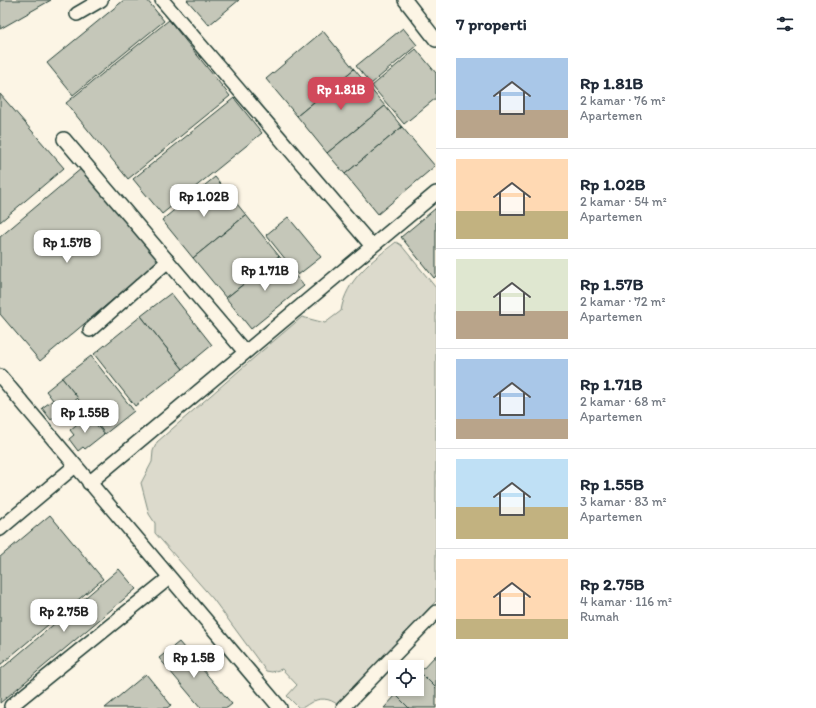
<!DOCTYPE html>
<html lang="id">
<head>
<meta charset="utf-8">
<style>
	body { margin:0; font-family:Itim,sans-serif; background:#f2f2f3; color:#1f2937; height:100vh; display:flex; flex-direction:column; font-size:15px; white-space:nowrap }
	* { box-sizing:border-box; margin:0 }
	p { font-size:13px; color:#747a83 }
	.icon { flex:none; width:22px; height:22px; fill:none; stroke:currentColor; stroke-width:2; stroke-linecap:round; stroke-linejoin:round }
	.map { position:relative; flex:1; overflow:hidden }
	.panel { display:flex; flex-direction:column; background:#fff; width:380px }
	.panel>* { flex:none }
	.buttons { position:absolute; left:388px; top:660px; display:grid; gap:8px }
	.buttons a { display:grid; place-items:center; width:36px; height:36px; border-radius:0px; background:#fff; box-shadow:0 2px 6px #0003; font-size:20px }
	.price { position:absolute; translate:-50% -34px; padding:0 9px; border-radius:8px; background:#fff; color:#222; font-size:13px; line-height:26px; filter:drop-shadow(0 1px 2px #0008) }
	.price::after { content:''; position:absolute; left:50%; top:24px; width:12px; height:9px; margin-left:-6px; background:inherit; clip-path:polygon(0 0,100% 0,50% 100%) }
	.price.active { background:#d1495b; color:#fff }
	ul { padding:0; list-style:none }
	li { display:flex; align-items:center; gap:12px; height:100px; padding:0 20px }
	li+li { border-top:1px solid #e0e1e3 }
	li span { display:grid; place-items:center; flex:none; width:112px; height:80px; border-radius:0px; color:#555 }
	li>.icon { margin-inline-start:auto }
	span .icon { width:48px; height:48px; fill:#fffc; stroke-width:1 }
	li b { font-size:17px }
	h2 { display:flex; justify-content:space-between; align-items:center; height:48px; padding:0 20px; font-size:17px }
	main { display:flex; flex:1; min-height:0 }
	.map>svg:first-child { display:block }
	.green { fill:#dcdacc; stroke:#7e8c80 }
	.building { fill:#c5c7b9; stroke:#1f3d34 }
	.lines { fill:none; stroke-linecap:round; stroke-linejoin:round }
	.minor-casing { stroke:#1f3d34; stroke-width:16 }
	.minor { stroke:#fcf5e5; stroke-width:13 }
</style>
</head>
<body>
<main>
<div class="map">
<svg width="436" height="708" viewBox="0 0 436 708">
	<rect width="100%" height="100%" fill="#fcf5e5"/>
	<filter id="ink" filterUnits="userSpaceOnUse"><feTurbulence type="fractalNoise" baseFrequency=".025" numOctaves="2"/><feDisplacementMap in="SourceGraphic" scale="8" xChannelSelector="R" yChannelSelector="G"/><feConvolveMatrix kernelMatrix="1 2 1 2 8 2 1 2 1" color-interpolation-filters="sRGB"/></filter>
	<g filter="url(#ink)">
		<!-- green -->
		<path class="green" d="M396 242 401 245 436 288V601L338 705C330 698 319 697 310 703 306 705 304 708 299 708L287 696 297 685 282 669 272 672 266 671 213 599 155 533V523L149 514 141 483 152 462 153 451 157 442 256 356 302 317 325 323 341 311C346 279 372 261 396 242Z"/>
		<!-- building -->
		<g class="building">
			<path d="M0 0H51L0 29Z"/>
			<path d="M124 0H147L164 21 73 95 47 63Z"/>
			<path d="M187 0H239L209 25Z"/>
			<path d="M169 20 230 96 128 179 66 103Z"/>
			<path d="M403 28 417 45 371 84 356 66Z"/>
			<path d="M323 31 354 69 297 116 266 79Z"/>
			<path d="M416 49 436 73V98L404 124 372 86Z"/>
			<path d="M354 69 385 106 327 153 297 116Z"/>
			<path d="M0 94 64 168 0 222Z"/>
			<path d="M234 98 262 133 162 214 133 179Z"/>
			<path d="M385 106 402 127 345 174 327 153Z"/>
			<path d="M402 127 435 166 378 214 345 174Z"/>
			<path d="M82 168 160 260 40 361 0 314V237Z"/>
			<path d="M215 177 246 215 193 258 162 220Z"/>
			<path d="M436 208V276L434 278 401 237Z"/>
			<path d="M246 215 279 256 226 298 193 258Z"/>
			<path d="M288 217 321 257 298 275 266 235Z"/>
			<path d="M279 256 304 286 251 329 226 298Z"/>
			<path d="M171 293 212 345 183 369 141 316Z"/>
			<path d="M141 316 183 369 135 406 94 354Z"/>
			<path d="M91 356 134 411 105 434 62 378Z"/>
			<path d="M62 378 78 398 51 420 42 408 53 400 46 391Z"/>
			<path d="M88 415 104 434 85 449 83 447 78 451 69 439 74 435 70 430Z"/>
			<path d="M50 515 103 579 0 665V557Z"/>
			<path d="M119 569 136 589 0 703V670Z"/>
			<path d="M179 642 232 704 227 708H201L159 658Z"/>
			<path d="M436 655V688L420 672Z"/>
			<path d="M420 672 436 688V708H409L396 695 402 689H417V674Z"/>
			<path d="M146 674 171 705 167 708H105Z"/>
			<path d="M396 695 409 708H384Z"/>
		</g>
		<g class="lines">
			<!-- minor casing -->
			<g class="minor-casing">
				<g id="minor">
					<path d="M162 0 372 246"/>
					<path d="M405 0 436 40"/>
					<path d="M77 14 101 0"/>
					<path d="M64 139 245 352"/>
					<path d="M90 330 168 261"/>
					<path d="M0 376 280 708"/>
					<path d="M89 483 436 193"/>
					<path d="M0 529 75 466"/>
					<path d="M11 706 169 578"/>
					<path d="M343 708 436 612"/>
				</g>
			</g>
			<!-- minor -->
			<use href="#minor" class="minor"/>
		</g>
	</g>
</svg>
<div class="buttons">
<a><svg class="icon" aria-label="locate" viewBox="0 0 24 24"><circle cx="12" cy="12" r="6"/><path d="M12 2v4M12 18v4M2 12h4M18 12h4"/></svg></a>
</div>
<b class="price active" style="left:341px;top:111px">Rp 1.81B</b>
<b class="price" style="left:204px;top:218px">Rp 1.02B</b>
<b class="price" style="left:67px;top:264px">Rp 1.57B</b>
<b class="price" style="left:265px;top:292px">Rp 1.71B</b>
<b class="price" style="left:85px;top:434px">Rp 1.55B</b>
<b class="price" style="left:64px;top:633px">Rp 2.75B</b>
<b class="price" style="left:194px;top:679px">Rp 1.5B</b>
</div>
<section class="panel">
<h2>7 properti<svg class="icon" aria-label="filters" viewBox="0 0 24 24"><path d="M4 7h16M4 17h16"/><circle cx="9" cy="7" r="2"/><circle cx="15" cy="17" r="2"/></svg></h2>
<ul>
<li><span style="background:linear-gradient(#a9c7e8 65%,#b9a48a 0)"><svg class="icon" aria-label="home" viewBox="0 0 24 24"><path d="M3 11l9-7 9 7M6 9v11h12V9"/></svg></span><div><b>Rp 1.81B</b><p>2 kamar · 76 m²</p><p>Apartemen</p></div></li>
<li><span style="background:linear-gradient(#ffd9b3 65%,#c2b280 0)"><svg class="icon" aria-label="home" viewBox="0 0 24 24"><path d="M3 11l9-7 9 7M6 9v11h12V9"/></svg></span><div><b>Rp 1.02B</b><p>2 kamar · 54 m²</p><p>Apartemen</p></div></li>
<li><span style="background:linear-gradient(#dfe7d0 65%,#b9a48a 0)"><svg class="icon" aria-label="home" viewBox="0 0 24 24"><path d="M3 11l9-7 9 7M6 9v11h12V9"/></svg></span><div><b>Rp 1.57B</b><p>2 kamar · 72 m²</p><p>Apartemen</p></div></li>
<li><span style="background:linear-gradient(#a9c7e8 75%,#b9a48a 0)"><svg class="icon" aria-label="home" viewBox="0 0 24 24"><path d="M3 11l9-7 9 7M6 9v11h12V9"/></svg></span><div><b>Rp 1.71B</b><p>2 kamar · 68 m²</p><p>Apartemen</p></div></li>
<li><span style="background:linear-gradient(#bfe0f5 60%,#c2b280 0)"><svg class="icon" aria-label="home" viewBox="0 0 24 24"><path d="M3 11l9-7 9 7M6 9v11h12V9"/></svg></span><div><b>Rp 1.55B</b><p>3 kamar · 83 m²</p><p>Apartemen</p></div></li>
<li><span style="background:linear-gradient(#ffd9b3 75%,#c2b280 0)"><svg class="icon" aria-label="home" viewBox="0 0 24 24"><path d="M3 11l9-7 9 7M6 9v11h12V9"/></svg></span><div><b>Rp 2.75B</b><p>4 kamar · 116 m²</p><p>Rumah</p></div></li>
</ul>
</section>
</main>
</body>
</html>
